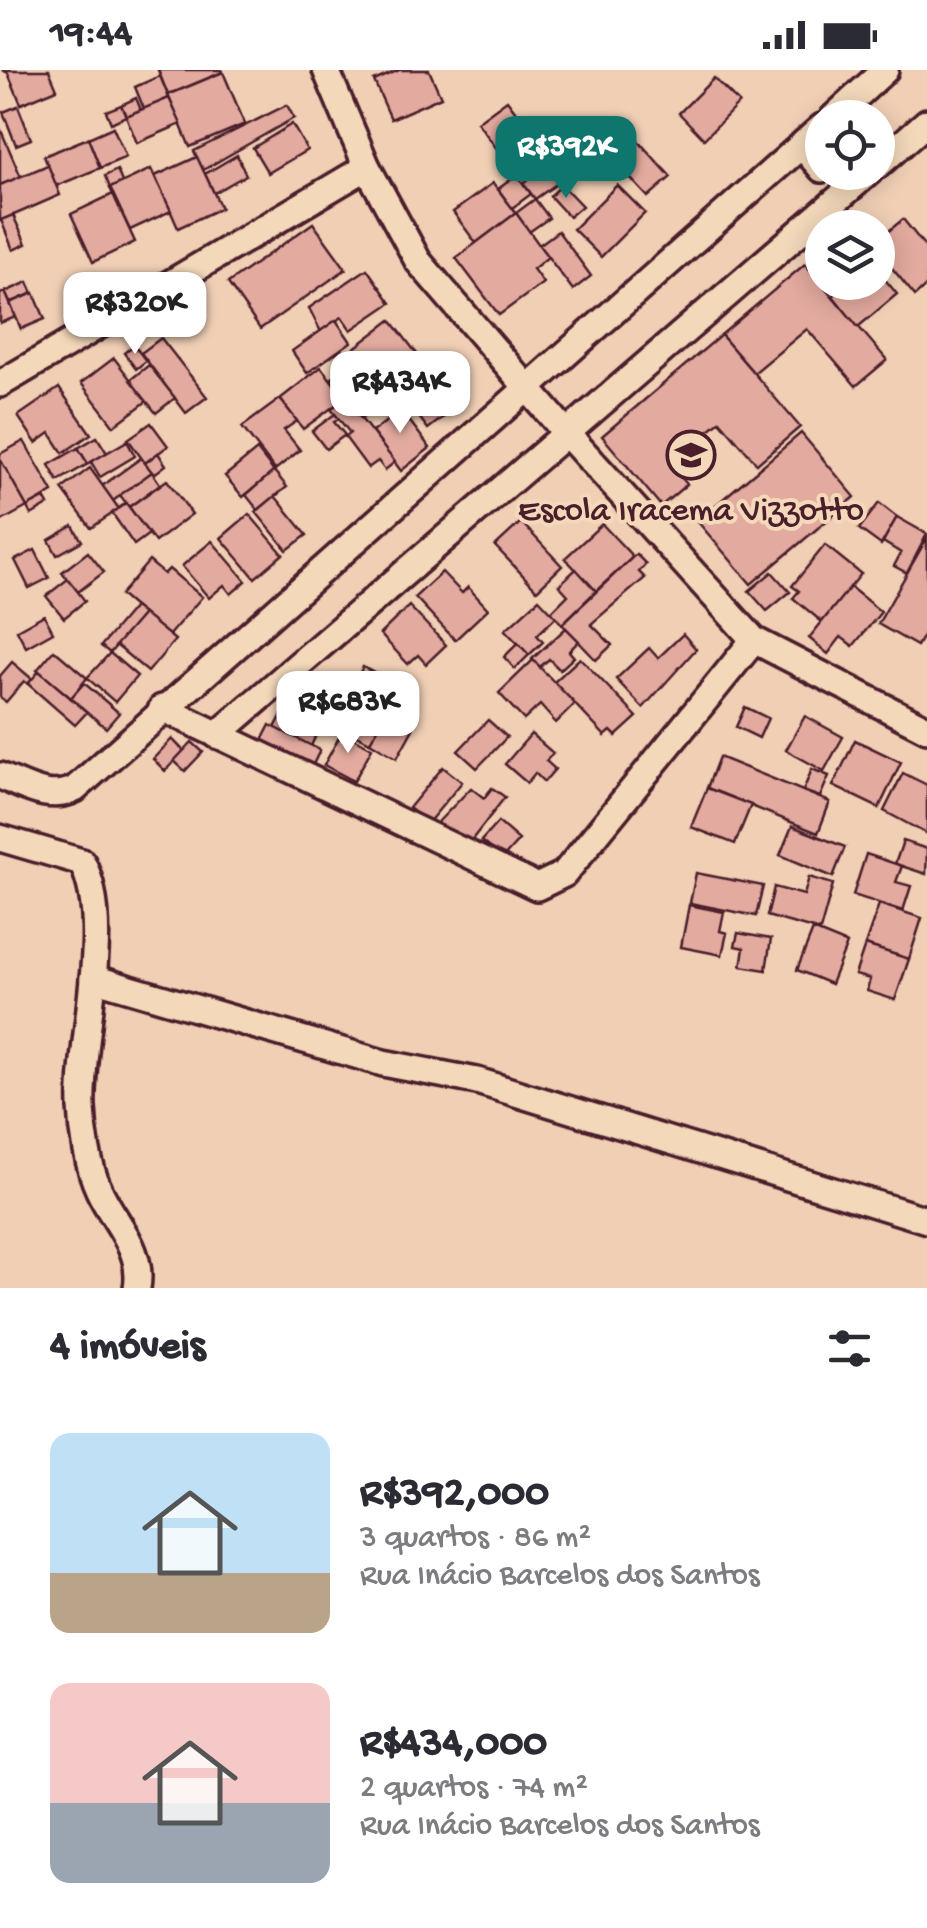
<!DOCTYPE html>
<html lang="pt">
<head>
<meta charset="utf-8">
<style>
	body { margin:0; font-family:"Gochi Hand",sans-serif; background:#f7f7f7; color:#2b2b33; height:100vh; display:flex; flex-direction:column; font-size:38px; white-space:nowrap }
	* { box-sizing:border-box; margin:0 }
	p { font-size:32px; color:#7c7c81 }
	.icon { flex:none; width:55px; height:55px; fill:none; stroke:currentColor; stroke-width:2; stroke-linecap:round; stroke-linejoin:round }
	.map { position:relative; height:1218px; overflow:hidden }
	.side { display:flex; flex-direction:column; background:#fff; flex:1 }
	.side>* { flex:none }
	.buttons { position:absolute; left:805px; top:30px; display:grid; gap:20px }
	.buttons a { display:grid; place-items:center; width:90px; height:90px; border-radius:50%; background:#fff; box-shadow:0 5px 25px #0003; font-size:50px }
	.price { position:absolute; translate:-50% -85px; padding:0 22px; border-radius:20px; background:#fff; color:#222; font-size:32px; line-height:65px; filter:drop-shadow(0 2px 5px #0008) }
	.price::after { content:''; position:absolute; left:50%; top:60px; width:30px; height:22px; margin-left:-15px; background:inherit; clip-path:polygon(0 0,100% 0,50% 100%) }
	.price.on { background:#0f766e; color:#fff }
	ul { padding:0; list-style:none }
	li { display:flex; align-items:center; gap:30px; height:250px; padding:0 50px }
	li span { display:grid; place-items:center; flex:none; width:280px; height:200px; border-radius:20px; color:#555 }
	li>.icon { margin-inline-start:auto }
	span .icon { width:120px; height:120px; fill:#fffc; stroke-width:1 }
	li b { font-size:42px }
	h2 { display:flex; justify-content:space-between; align-items:center; height:120px; padding:0 50px; font-size:42px }
	.status { display:flex; justify-content:space-between; align-items:center; height:70px; padding:0 50px; background:#fff; direction:ltr }
	.status svg { height:28px; fill:currentColor }
	.map>svg:first-child { display:block }
	.building { fill:#e3aa9f; stroke:#4a1f2b; stroke-width:2.5 }
	.lines { fill:none; stroke-linecap:round; stroke-linejoin:round }
	.minor-casing { stroke:#4a1f2b; stroke-width:32 }
	.minor { stroke:#f3d8ba; stroke-width:25 }
	.labels { text-anchor:middle; stroke-width:8; stroke-linejoin:round; paint-order:stroke }
	.poi-label { font-size:35px; fill:#4a1f2b; stroke:#f3d8ba }
</style>
</head>
<body>
<div class="status"><b>19:44</b><svg viewBox="0 0 49 12"><path d="M0 12V9h3v3zM5 12V6h3v6zM10 12V3h3v9zM15 12V0h3v12zM26 1h20v11H26zM47 4h2v5h-2z"/></svg></div>
<div class="map">
<svg width="927" height="1218" viewBox="0 0 927 1218">
	<rect width="100%" height="100%" fill="#f0cfb5"/>
	<filter id="ink" filterUnits="userSpaceOnUse"><feTurbulence type="fractalNoise" baseFrequency=".01" numOctaves="2"/><feDisplacementMap in="SourceGraphic" scale="20" xChannelSelector="R" yChannelSelector="G"/><feConvolveMatrix kernelMatrix="1 2 1 2 8 2 1 2 1" color-interpolation-filters="sRGB"/></filter>
	<g filter="url(#ink)">
		<!-- building -->
		<g class="building">
			<path d="M2 0H49L57 19 21 34 8 3Z"/>
			<path d="M158 0H222L223 2 168 25Z"/>
			<path d="M399 0H429L441 27 391 49 374 11Z"/>
			<path d="M223 2 245 54 190 77 168 25Z"/>
			<path d="M160 6 169 28 144 39 135 17Z"/>
			<path d="M714 8 739 33 704 69 679 43Z"/>
			<path d="M136 28 141 40 126 46 121 35Z"/>
			<path d="M169 28 181 54 137 73 126 46Z"/>
			<path d="M507 30 542 77 512 99 477 52Z"/>
			<path d="M121 35 126 46 111 53 106 41Z"/>
			<path d="M287 35 294 48 203 100 194 81Z"/>
			<path d="M18 36 31 69 16 75 3 42Z"/>
			<path d="M292 54 307 80 268 103 253 78Z"/>
			<path d="M113 57 126 87 100 98 88 68Z"/>
			<path d="M0 58 21 107 0 115Z"/>
			<path d="M633 65 671 107 648 127 610 86Z"/>
			<path d="M88 68 100 98 56 116 44 86Z"/>
			<path d="M542 77 552 91 530 108 524 100 517 105 512 99Z"/>
			<path d="M237 85 246 105 214 123 205 104Z"/>
			<path d="M197 87 221 138 178 158 155 106Z"/>
			<path d="M552 91 565 108 535 129 523 113Z"/>
			<path d="M48 95 60 125 0 151V115Z"/>
			<path d="M151 99 171 141 130 160 110 118Z"/>
			<path d="M117 100 122 112 110 118 105 106Z"/>
			<path d="M517 105 531 124 512 138 498 119Z"/>
			<path d="M493 113 516 143 476 173 453 142Z"/>
			<path d="M562 115 582 136 569 147 550 126Z"/>
			<path d="M617 115 645 143 601 187 573 159Z"/>
			<path d="M113 124 135 172 93 192 71 144Z"/>
			<path d="M535 129 549 148 529 162 516 143Z"/>
			<path d="M516 143 548 187 533 199 543 213 499 245 456 188Z"/>
			<path d="M13 145 26 174 13 180 1 150Z"/>
			<path d="M903 149 927 179V215L915 226 878 181V170Z"/>
			<path d="M313 153 346 199 260 259 228 213Z"/>
			<path d="M558 161 591 206 573 220 539 175Z"/>
			<path d="M805 194 887 290 856 316 807 259 754 303 721 265Z"/>
			<path d="M367 199 391 233 351 260 342 247 321 262 309 238Z"/>
			<path d="M878 201 897 224 858 257 833 226 849 212H878Z"/>
			<path d="M28 212 33 223 10 233 5 222Z"/>
			<path d="M5 222 16 247 0 253V224Z"/>
			<path d="M34 223 45 249 21 259 10 233Z"/>
			<path d="M336 250 351 272 307 303 292 281Z"/>
			<path d="M391 250 427 297 390 325 353 279Z"/>
			<path d="M721 265 800 357 757 394 720 351 677 386 681 390 673 398 687 414 661 436 602 366Z"/>
			<path d="M161 268 207 327 186 343 141 283Z"/>
			<path d="M134 275 146 291 136 299 124 283Z"/>
			<path d="M114 288 147 331 114 356 81 313Z"/>
			<path d="M431 293 462 333 428 359 398 319Z"/>
			<path d="M350 294 380 333 361 348 331 309Z"/>
			<path d="M149 295 175 328 156 343 130 310Z"/>
			<path d="M321 297 345 328 303 359 280 329Z"/>
			<path d="M59 318 91 364 63 383 50 363 36 373 18 346Z"/>
			<path d="M390 325 430 378 401 401 372 362 392 347 380 333Z"/>
			<path d="M345 328 395 392 385 400 378 391 368 398 345 367 350 363 331 339Z"/>
			<path d="M280 329 297 351 284 360 300 380 275 400 242 357Z"/>
			<path d="M335 344 339 349 334 352 345 365 326 379 312 361Z"/>
			<path d="M151 353 168 376 145 393 128 369Z"/>
			<path d="M801 363 855 427 751 514 697 451Z"/>
			<path d="M97 367 107 383 88 394 78 378Z"/>
			<path d="M24 371 53 422 27 437 0 389V384Z"/>
			<path d="M127 371 135 386 100 407 91 392Z"/>
			<path d="M78 378 88 394 58 411 49 395Z"/>
			<path d="M257 380 274 402 243 427 225 406Z"/>
			<path d="M158 383 166 395 153 405 145 393Z"/>
			<path d="M141 388 152 402 113 431 102 416Z"/>
			<path d="M0 389 27 437 0 452Z"/>
			<path d="M90 398 119 439 91 458 62 419Z"/>
			<path d="M274 401 287 417 258 440 246 425Z"/>
			<path d="M152 402 160 414 129 437 120 425Z"/>
			<path d="M167 410 192 444 155 472 129 437Z"/>
			<path d="M275 426 307 465 287 480 256 442Z"/>
			<path d="M44 428 48 435 31 445 27 437Z"/>
			<path d="M126 433 149 464 134 475 112 443Z"/>
			<path d="M879 433 897 447 881 475 859 459Z"/>
			<path d="M249 444 283 484 255 508 221 468Z"/>
			<path d="M897 447 927 464 907 503 894 496 901 483 883 472Z"/>
			<path d="M521 452 562 496 537 520 495 476Z"/>
			<path d="M602 454 633 487 596 521 565 488Z"/>
			<path d="M73 456 82 471 57 485 49 470Z"/>
			<path d="M927 468V559L917 576 878 554Z"/>
			<path d="M212 471 246 511 231 524 224 515 209 528 182 496Z"/>
			<path d="M825 475 861 504 822 552 793 528 799 521 792 516Z"/>
			<path d="M35 480 49 508 29 518 15 490Z"/>
			<path d="M88 482 104 502 78 522 62 502Z"/>
			<path d="M636 484 646 494 639 502 645 508 591 554 612 575 596 590 562 554Z"/>
			<path d="M149 491 164 504 169 499 202 527 168 566 120 525Z"/>
			<path d="M576 499 596 521 562 554 551 542 568 525 559 515Z"/>
			<path d="M442 502 462 523 468 517 488 539 455 570 415 527Z"/>
			<path d="M772 502 790 522 767 541 749 521Z"/>
			<path d="M68 509 85 531 64 548 46 526Z"/>
			<path d="M850 517 881 542 853 576 841 567 828 584 809 568Z"/>
			<path d="M539 529 556 547 537 565 543 572 529 585 505 560Z"/>
			<path d="M409 536 446 575 426 594 418 585 408 594 380 564Z"/>
			<path d="M134 537 143 544 110 583 101 576Z"/>
			<path d="M143 544 175 570 148 602 116 575Z"/>
			<path d="M44 545 53 562 26 577 17 560Z"/>
			<path d="M566 558 579 571 569 581 574 587 560 600 549 589 540 597 532 589Z"/>
			<path d="M683 564 696 579 643 638 616 609 649 578 658 588Z"/>
			<path d="M518 573 529 585 515 599 504 587Z"/>
			<path d="M54 580 87 608 71 628 37 600Z"/>
			<path d="M110 583 137 606 115 632 87 608Z"/>
			<path d="M580 588 637 647 616 666 611 661 605 666 554 612Z"/>
			<path d="M533 590 575 634 556 653 540 635 524 650 499 623Z"/>
			<path d="M12 592 32 609 28 614 24 611 6 632 0 627V606Z"/>
			<path d="M363 597 406 620 391 647 348 623Z"/>
			<path d="M39 601 87 642 75 655 28 614Z"/>
			<path d="M84 613 119 643 106 658 71 628Z"/>
			<path d="M358 628 386 644 370 672 342 657Z"/>
			<path d="M287 635 322 652 311 676 275 658Z"/>
			<path d="M745 637 768 648 759 668 736 657Z"/>
			<path d="M386 644 413 659 397 688 370 672Z"/>
			<path d="M805 646 843 667 824 701 786 680Z"/>
			<path d="M488 650 507 667 477 698 458 681Z"/>
			<path d="M270 655 320 680 307 707 256 682Z"/>
			<path d="M342 662 372 678 354 711 324 695Z"/>
			<path d="M531 664 553 683 546 691 555 699 544 712 535 703 527 713 505 694Z"/>
			<path d="M172 669 184 681 165 701 153 689Z"/>
			<path d="M855 670 901 692 879 738 833 716Z"/>
			<path d="M192 672 203 682 185 701 174 691Z"/>
			<path d="M719 687 830 732 818 763 707 718Z"/>
			<path d="M443 697 462 712 428 753 409 738Z"/>
			<path d="M812 699 829 706 820 727 803 721Z"/>
			<path d="M903 703 927 715V764L884 741Z"/>
			<path d="M471 718 484 728 492 718 505 727 467 776 437 753Z"/>
			<path d="M707 718 751 735 735 774 691 757Z"/>
			<path d="M498 752 519 770 502 789 481 771Z"/>
			<path d="M792 756 845 777 833 807 780 785Z"/>
			<path d="M903 771 927 779 926 804 895 794Z"/>
			<path d="M866 784 902 796 896 812 911 816 903 841 853 825Z"/>
			<path d="M696 803 763 816 756 846 690 833Z"/>
			<path d="M809 807 833 814 820 861 767 846 774 817 804 825Z"/>
			<path d="M879 834 922 848 909 889 865 875Z"/>
			<path d="M689 835 724 842 720 861 727 863 722 885 681 877Z"/>
			<path d="M813 860 847 874 831 914 797 900Z"/>
			<path d="M738 863 771 869 766 900 741 896 744 878 735 876Z"/>
			<path d="M865 875 909 889 895 930 867 921 870 909 855 905Z"/>
		</g>
		<g class="lines">
			<!-- minor casing -->
			<g class="minor-casing">
				<g id="minor">
					<path d="M326 0 367 97 418 191 568 365 754 570 927 659"/>
					<path d="M833 48 885 0"/>
					<path d="M802 76 822 99"/>
					<path d="M878 95 927 52"/>
					<path d="M0 314 367 97"/>
					<path d="M162 638 537 817 564 804 754 570"/>
					<path d="M217 665 869 102"/>
					<path d="M0 706C25 716 50 732 75 719L822 57"/>
					<path d="M0 768 82 792C114 855 79 968 82 1037 83 1063 88 1097 99 1120 114 1153 144 1179 137 1218"/>
					<path d="M93 908 383 993 477 1011 927 1150"/>
				</g>
			</g>
			<!-- minor -->
			<use href="#minor" class="minor"/>
		</g>
	</g>
	<!-- icons -->
	<defs>
		<g id="school-ring" transform="scale(2.5)"><circle r="9.5" fill="#f3d8ba" stroke="#4a1f2b" stroke-width="1.5"/><path d="M0-5L7-2L0 1L-7-2ZM-4 1L0 2.5L4 1V4Q0 6-4 4Z" fill="#4a1f2b"/></g>
	</defs>
	<g fill-rule="evenodd">
		<use href="#school-ring" x="691" y="385"/>
	</g>
	<g class="labels">
		<!-- poi labels -->
		<g class="poi-label">
			<text x="691" y="449">Escola Iracema Vizzotto</text>
		</g>
	</g>
</svg>
<div class="buttons">
<a><svg class="icon" aria-label="locate" viewBox="0 0 24 24"><circle cx="12" cy="12" r="6"/><path d="M12 2v4M12 18v4M2 12h4M18 12h4"/></svg></a>
<a><svg class="icon" aria-label="layers" viewBox="0 0 24 24"><path d="M12 4l9 5-9 5-9-5zM3 14l9 5 9-5"/></svg></a>
</div>
<b class="price on" style="left:566px;top:131px">R$392K</b>
<b class="price" style="left:135px;top:287px">R$320K</b>
<b class="price" style="left:400px;top:366px">R$434K</b>
<b class="price" style="left:348px;top:686px">R$683K</b>
</div>
<section class="side">
<h2>4 imóveis<svg class="icon" aria-label="filters" viewBox="0 0 24 24"><path d="M4 7h16M4 17h16"/><circle cx="9" cy="7" r="2"/><circle cx="15" cy="17" r="2"/></svg></h2>
<ul>
<li><span style="background:linear-gradient(#bfe0f5 70%,#b9a48a 0)"><svg class="icon" aria-label="home" viewBox="0 0 24 24"><path d="M3 11l9-7 9 7M6 9v11h12V9"/></svg></span><div><b>R$392,000</b><p>3 quartos · 86 m²</p><p>Rua Inácio Barcelos dos Santos</p></div></li>
<li><span style="background:linear-gradient(#f6c9c9 60%,#9aa5b1 0)"><svg class="icon" aria-label="home" viewBox="0 0 24 24"><path d="M3 11l9-7 9 7M6 9v11h12V9"/></svg></span><div><b>R$434,000</b><p>2 quartos · 74 m²</p><p>Rua Inácio Barcelos dos Santos</p></div></li>
</ul>
</section>
</body>
</html>
